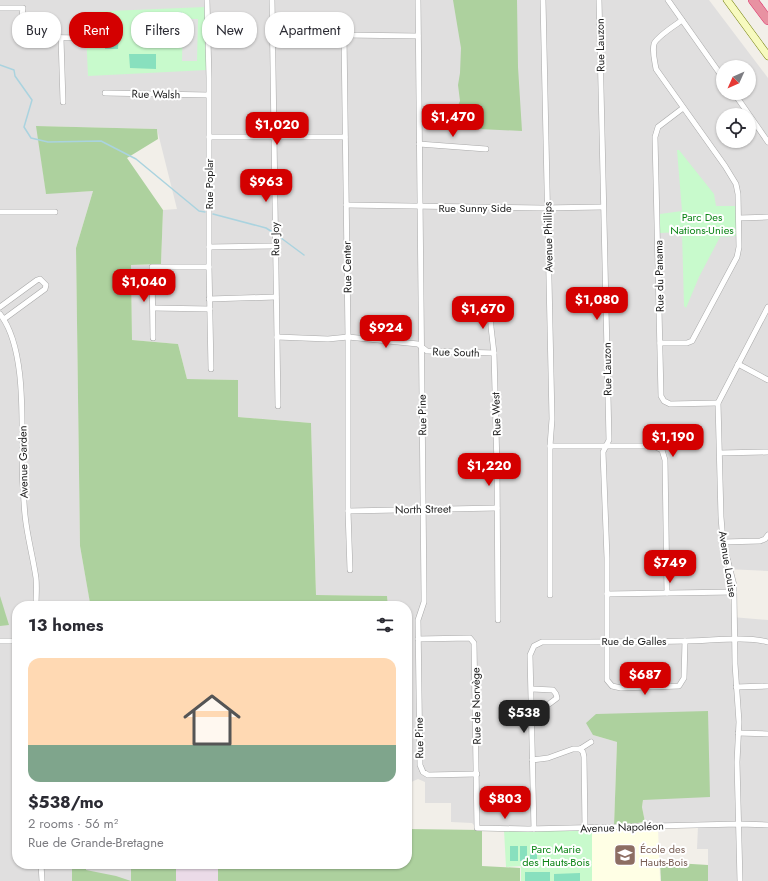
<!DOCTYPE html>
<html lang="en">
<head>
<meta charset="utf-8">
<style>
	body { margin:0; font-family:Jost,sans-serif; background:#f2f2f3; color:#2b2b33; height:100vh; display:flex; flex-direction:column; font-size:15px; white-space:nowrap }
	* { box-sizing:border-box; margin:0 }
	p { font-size:13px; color:#7c7c81 }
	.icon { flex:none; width:22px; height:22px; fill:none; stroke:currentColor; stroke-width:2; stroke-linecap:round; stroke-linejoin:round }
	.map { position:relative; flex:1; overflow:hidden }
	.drawer { position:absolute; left:12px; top:601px; width:400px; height:268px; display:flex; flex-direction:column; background:#fff; border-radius:16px; box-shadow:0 1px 3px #0004 }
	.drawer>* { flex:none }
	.guide { position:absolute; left:12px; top:12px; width:400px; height:36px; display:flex; gap:8px }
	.needle { width:26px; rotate:225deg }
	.buttons { position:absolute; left:716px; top:60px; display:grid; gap:8px }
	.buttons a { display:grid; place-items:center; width:40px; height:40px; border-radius:50%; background:#fff; box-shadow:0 1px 3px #0004; font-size:20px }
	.price { position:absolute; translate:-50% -34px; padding:0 9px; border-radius:8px; background:#d40000; color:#fff; font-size:13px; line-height:26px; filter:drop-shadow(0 1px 2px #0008) }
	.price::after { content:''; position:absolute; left:50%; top:24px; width:12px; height:9px; margin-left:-6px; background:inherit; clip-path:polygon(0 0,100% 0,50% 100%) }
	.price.active { background:#222; color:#fff }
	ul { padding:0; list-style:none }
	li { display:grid; align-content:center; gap:8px; height:212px; padding:0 16px }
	li span { display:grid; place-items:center; height:124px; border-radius:12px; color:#555 }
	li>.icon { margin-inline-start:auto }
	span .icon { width:72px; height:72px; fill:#fffc; stroke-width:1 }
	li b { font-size:17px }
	h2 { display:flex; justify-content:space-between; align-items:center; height:48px; padding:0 16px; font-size:17px }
	.tag { padding:0 14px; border-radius:16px; background:#fff; box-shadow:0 1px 3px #0004; font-size:14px; line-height:36px }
	.tag.active { background:#d40000; color:#fff }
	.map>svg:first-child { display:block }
	.residential { fill:#e0dfdf; fill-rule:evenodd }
	.industrial { fill:#ebdbe8 }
	.education { fill:#ffffe5 }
	.forest { fill:#add19e }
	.park { fill:#c8facc }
	.pitch { fill:#88e0be }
	.parking { fill:#e2e2e2 }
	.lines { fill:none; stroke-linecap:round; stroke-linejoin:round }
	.stream { stroke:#aad3df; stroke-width:1.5 }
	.street-casing { stroke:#a9a9a9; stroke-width:6 }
	.secondary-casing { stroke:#707d05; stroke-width:8 }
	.highway-casing { stroke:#dc2a67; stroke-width:10 }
	.street { stroke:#fff; stroke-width:5 }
	.secondary { stroke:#f7fabf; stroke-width:7 }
	.highway { stroke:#e892a2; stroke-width:9 }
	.labels { text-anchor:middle; stroke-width:4; stroke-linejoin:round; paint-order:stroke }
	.street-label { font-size:11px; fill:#222; stroke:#fff }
	.park-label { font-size:11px; fill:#0c8416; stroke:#fff }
	.education-label { font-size:11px; fill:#785e54; stroke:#fff; text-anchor:start }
</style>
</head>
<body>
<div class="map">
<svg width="768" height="881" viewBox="0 0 768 881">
	<rect width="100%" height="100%" fill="#f2efe9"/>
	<!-- residential -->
	<path class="residential" d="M0 0H709L768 78V571L726 569 730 594 732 617 768 620V881H708V849H697L698 826H657L645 822 642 807 643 800 708 711 593 735 617 742 614 826 477 828 472 823 451 822V803H425V782L418 779 407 784V606H388L387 596 316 595 311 423 238 417V380L187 379 178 344 132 340 131 265 161 264 163 210 177 209 157 129 37 126 46 193 93 191 76 248 80 546 90 602 143 604 144 606H17V864H176V881H0ZM723 67H749V93H723ZM723 115H749V141H723Z"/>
	<!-- industrial -->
	<rect class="industrial" x="176" y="864" width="42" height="17"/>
	<!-- education -->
	<path class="education" d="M592 828H658L660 881H592Z"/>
	<!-- forest -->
	<g class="forest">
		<path d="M453 0H517L518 67 522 131 458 128 455 112 460 101 458 85 460 73 461 48Z"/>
		<path d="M36 126 157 129 158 139 127 158 163 210 161 264 131 265 132 340 178 344 187 379 238 380V417L311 423 316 595 387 596 388 606H144L143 604 90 603 80 546 76 248 93 191 46 194Z"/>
		<path d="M0 596 9 625 0 626Z"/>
		<path d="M708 711 710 797 643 800 642 807 645 822 614 826 617 742 593 735 586 723 596 714Z"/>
		<path d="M407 829 482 830V866L520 868V881H218V864H407Z"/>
		<path d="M660 862 708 865V881H661Z"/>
		<path d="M72 864H86V870L116 876 131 881V864H176V881H72Z"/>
	</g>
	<!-- park -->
	<g class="park">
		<path d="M205 7 207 70 88 76 85 12Z"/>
		<path d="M677 150H679L714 194 716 206H736V236L720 237 699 277 686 308 684 306 682 232 660 233V214L682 211Z"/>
		<path d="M592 828V881H521V866L506 867 504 830Z"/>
	</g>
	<!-- pitch -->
	<g class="pitch">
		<path d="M174 12H182L181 28H174Z"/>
		<path d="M105 26H119L118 49H105Z"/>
		<path d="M129 54H156V69L130 68Z"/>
		<path d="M537 845V861H530V846Z"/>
		<rect x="510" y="846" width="8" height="15"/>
		<rect x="520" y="846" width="7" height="15"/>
		<rect x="525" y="872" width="25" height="9"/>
		<path d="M580 873V881H554V874Z"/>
	</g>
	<!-- parking -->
	<path class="parking" d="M183 19H198L197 61H182Z"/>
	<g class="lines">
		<!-- stream -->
		<g class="stream">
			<path d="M0 65 14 70 15 76 32 100 24 127 31 138 48 142 101 141 136 159 199 211 205 212"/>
			<path d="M213 214 266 228 274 233"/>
			<path d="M277 235 304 255"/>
		</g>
		<!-- street casing -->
		<g class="street-casing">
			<g id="street">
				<path d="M207 0 209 78V267L211 369"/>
				<path d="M272 0 278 406"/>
				<path d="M418 0 424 595V602L418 620 420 765 423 772 428 775 477 774"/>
				<path d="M543 0 552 419 550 446V595"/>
				<path d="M599 0 609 440 603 452 607 558V680L612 686 621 688 679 686 684 678 685 641"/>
				<path d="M668 0 723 78"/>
				<path d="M0 8H23C22 18 19 30 26 37L80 38"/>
				<path d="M273 34 418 36"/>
				<path d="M344 35 348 337V511L350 570"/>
				<path d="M61 38 63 102"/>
				<path d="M105 93 208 95"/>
				<path d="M734 93 768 142"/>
				<path d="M683 108 658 127 655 137 661 396 664 401 670 404 718 403"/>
				<path d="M209 137H345"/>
				<path d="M419 144 486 149"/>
				<path d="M346 205 542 208 603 207"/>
				<path d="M0 212H55"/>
				<path d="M739 218 768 217"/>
				<path d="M209 247 275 246"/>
				<path d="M209 299 276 297"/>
				<path d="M490 304 491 327 494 353 497 467 498 620"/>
				<path d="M0 307 37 280 40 279 46 285 45 289 4 319"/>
				<path d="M153 308 210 309"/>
				<path d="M0 314C25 346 22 414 22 454 22 474 23 495 25 515 27 536 33 557 36 578 37 587 36 597 36 606"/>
				<path d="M277 337 328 339 348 337 418 344 427 351 494 353"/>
				<path d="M153 338 152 267H209"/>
				<path d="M660 343H687L692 341 737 257 739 247 738 194 736 184 725 166 656 69C655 62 652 52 654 44 656 37 676 25 682 20"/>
				<path d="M738 364 768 380"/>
				<path d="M550 446H654L662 450 665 460 667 593"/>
				<path d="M720 453 768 452"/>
				<path d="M348 511 497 508"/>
				<path d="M723 542 760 541 765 539 768 535"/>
				<path d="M607 594 734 592"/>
				<path d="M418 639 470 638 474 643 477 828 528 829 739 824 768 825"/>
				<path d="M0 641H17"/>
				<path d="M736 687 768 686"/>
				<path d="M532 689 553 690 556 694 557 698 549 704 532 711"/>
				<path d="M738 733 768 734"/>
				<path d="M580 749 583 752 584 757 585 827"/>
				<path d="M532 760 548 758 573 749H580L591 742"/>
				<path d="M534 829 530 655 534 646 542 642C590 642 638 642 686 641 710 641 745 636 768 642"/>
				<path d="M41 864 42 881"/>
				<path d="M740 881 737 762 739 722 735 664 734 592V585L723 542 721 517 718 403 768 307"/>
			</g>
		</g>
		<!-- secondary casing -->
		<g class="secondary-casing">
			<path id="secondary" d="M727 0 768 56"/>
		</g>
		<!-- highway casing -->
		<g class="highway-casing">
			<path id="highway" d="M753 0 768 20"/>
		</g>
		<!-- street -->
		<use href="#street" class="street"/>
		<!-- secondary -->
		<use href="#secondary" class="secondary"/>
		<!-- highway -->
		<use href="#highway" class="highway"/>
	</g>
	<!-- icons -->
	<defs>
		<g id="school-square" transform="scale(1.15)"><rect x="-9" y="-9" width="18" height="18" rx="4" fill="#8d6e63" stroke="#fff"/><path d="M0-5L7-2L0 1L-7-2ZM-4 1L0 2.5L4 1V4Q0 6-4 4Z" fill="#fff"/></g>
	</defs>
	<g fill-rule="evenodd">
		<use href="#school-square" x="625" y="855"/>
	</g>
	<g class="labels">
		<!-- street labels -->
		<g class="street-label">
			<text transform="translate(600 45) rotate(-91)" y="4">Rue Lauzon</text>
			<text transform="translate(156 94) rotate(1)" y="4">Rue Walsh</text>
			<text transform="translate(209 184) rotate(-90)" y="4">Rue Poplar</text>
			<text x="475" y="212">Rue Sunny Side</text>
			<text transform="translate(548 237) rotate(-91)" y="4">Avenue Phillips</text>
			<text transform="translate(275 239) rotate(-91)" y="4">Rue Joy</text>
			<text transform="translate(347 267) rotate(-91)" y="4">Rue Center</text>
			<text transform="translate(659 276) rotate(-91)" y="4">Rue du Panama</text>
			<text transform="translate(456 352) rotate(2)" y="4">Rue South</text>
			<text transform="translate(607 369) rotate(-91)" y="4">Rue Lauzon</text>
			<text transform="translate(496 414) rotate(-92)" y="4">Rue West</text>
			<text transform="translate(422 415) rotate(-91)" y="4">Rue Pine</text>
			<text transform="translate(23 462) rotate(-91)" y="4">Avenue Garden</text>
			<text transform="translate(423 509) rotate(-1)" y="4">North Street</text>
			<text transform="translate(728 564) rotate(81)" y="4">Avenue Louise</text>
			<text x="634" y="645">Rue de Galles</text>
			<text transform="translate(476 706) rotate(-91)" y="4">Rue de Norvège</text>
			<text transform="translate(419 738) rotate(-91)" y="4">Rue Pine</text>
			<text transform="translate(622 827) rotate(-2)" y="4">Avenue Napoléon</text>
		</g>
		<!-- park labels -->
		<g class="park-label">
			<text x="702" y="221">Parc Des<tspan x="702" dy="13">Nations-Unies</tspan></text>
			<text x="556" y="853">Parc Marie<tspan x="556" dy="13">des Hauts-Bois</tspan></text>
		</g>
		<!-- education labels -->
		<g class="education-label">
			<text x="640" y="853">École des<tspan x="640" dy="13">Hauts-Bois</tspan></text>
		</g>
	</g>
</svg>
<div class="buttons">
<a><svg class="needle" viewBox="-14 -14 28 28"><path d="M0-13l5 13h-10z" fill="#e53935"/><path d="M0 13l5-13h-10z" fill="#7c7c81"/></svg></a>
<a><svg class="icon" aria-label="locate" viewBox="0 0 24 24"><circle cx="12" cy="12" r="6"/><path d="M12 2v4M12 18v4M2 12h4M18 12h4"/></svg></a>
</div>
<b class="price" style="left:453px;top:138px">$1,470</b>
<b class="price" style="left:277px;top:146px">$1,020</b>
<b class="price" style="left:266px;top:203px">$963</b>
<b class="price" style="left:144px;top:303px">$1,040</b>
<b class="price" style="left:597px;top:321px">$1,080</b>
<b class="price" style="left:483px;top:330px">$1,670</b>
<b class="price" style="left:386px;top:349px">$924</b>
<b class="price" style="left:673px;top:458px">$1,190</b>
<b class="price" style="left:489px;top:487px">$1,220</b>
<b class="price" style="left:670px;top:584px">$749</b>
<b class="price" style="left:645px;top:696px">$687</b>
<b class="price active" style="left:524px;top:734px">$538</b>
<b class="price" style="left:505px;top:820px">$803</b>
<div class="guide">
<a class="tag">Buy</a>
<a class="tag active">Rent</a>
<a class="tag">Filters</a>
<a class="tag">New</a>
<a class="tag">Apartment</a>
</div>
<section class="drawer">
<h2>13 homes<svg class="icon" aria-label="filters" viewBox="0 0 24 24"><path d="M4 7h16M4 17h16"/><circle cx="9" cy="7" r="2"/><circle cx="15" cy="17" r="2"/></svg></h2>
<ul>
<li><span style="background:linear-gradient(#ffd9b3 70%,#7fa58c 0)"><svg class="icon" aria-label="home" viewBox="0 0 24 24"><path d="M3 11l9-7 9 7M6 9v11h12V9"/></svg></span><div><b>$538/mo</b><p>2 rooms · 56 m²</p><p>Rue de Grande-Bretagne</p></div></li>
</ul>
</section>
</div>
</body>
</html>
